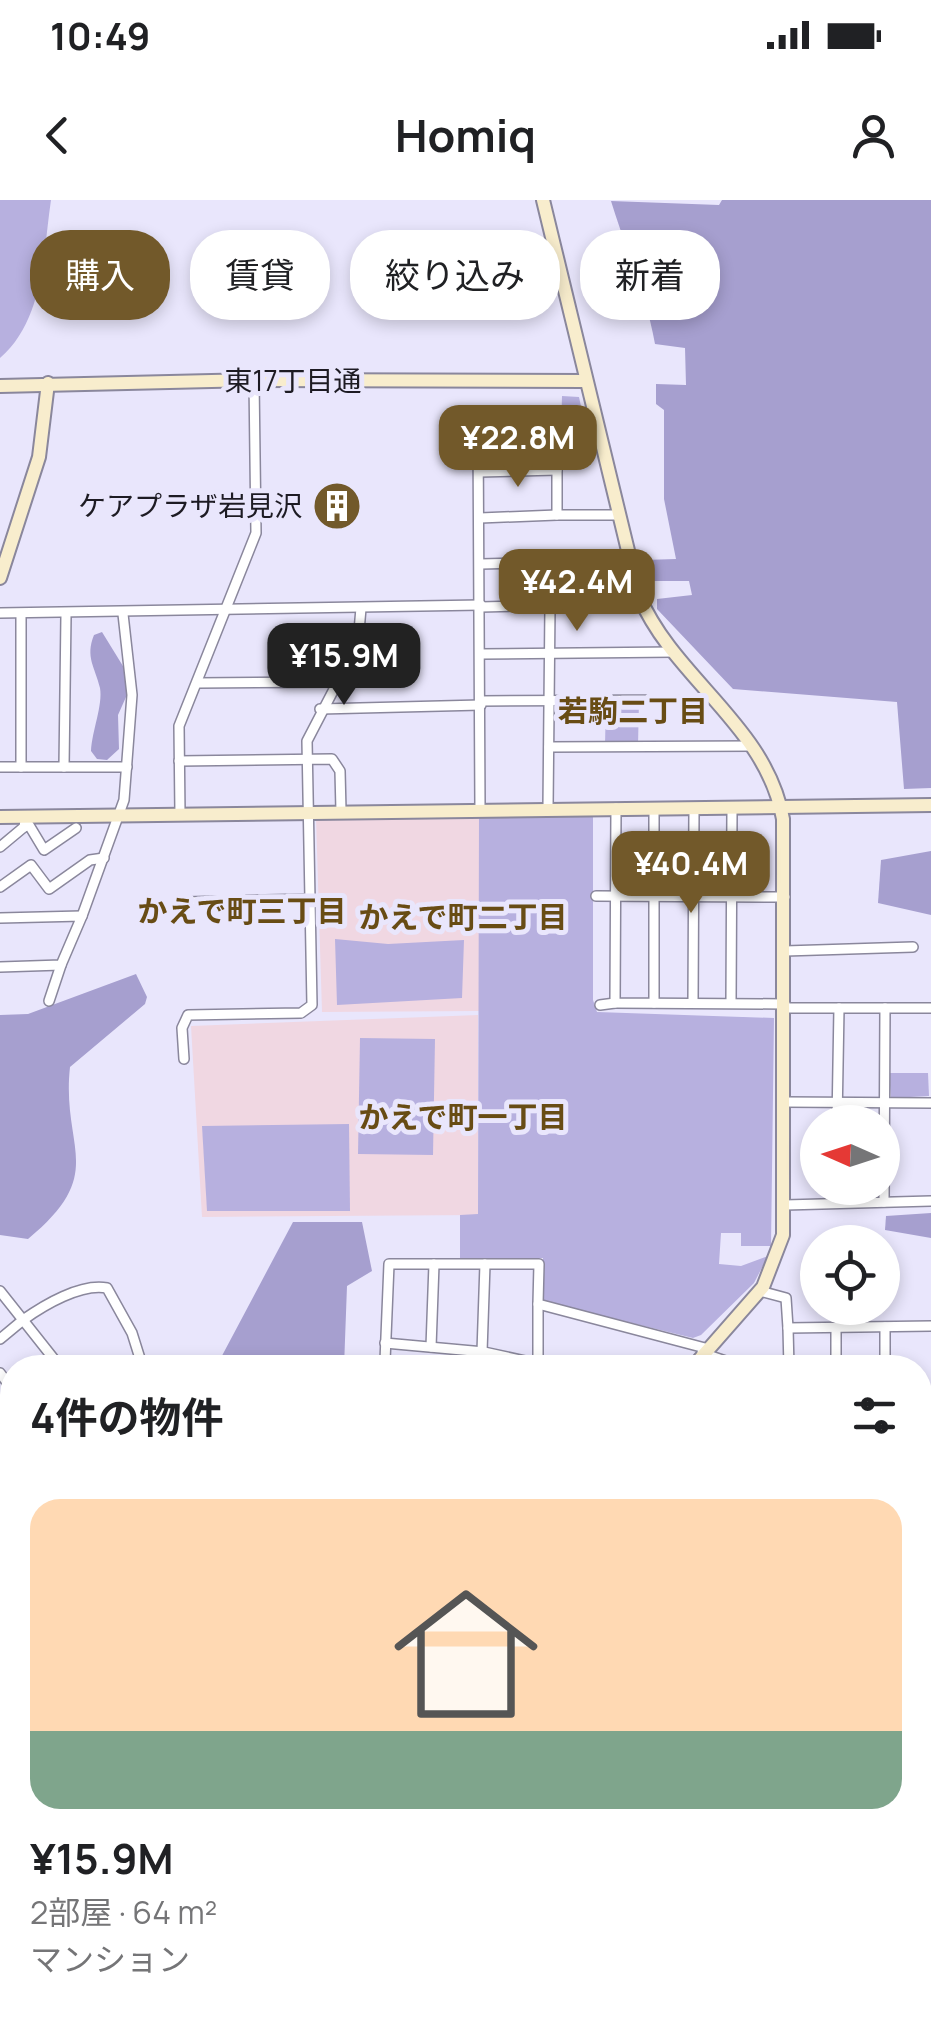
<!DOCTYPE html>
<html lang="ja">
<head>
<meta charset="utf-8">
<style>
	body { margin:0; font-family:Manrope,"Noto Sans JP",sans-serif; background:#f6f6f6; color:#202124; height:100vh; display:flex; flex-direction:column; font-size:38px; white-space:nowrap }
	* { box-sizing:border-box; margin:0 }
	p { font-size:32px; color:#757577 }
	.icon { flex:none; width:55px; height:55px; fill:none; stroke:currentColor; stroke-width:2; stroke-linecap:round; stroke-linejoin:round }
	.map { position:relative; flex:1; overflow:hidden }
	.drawer { position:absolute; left:0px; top:1155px; width:932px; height:670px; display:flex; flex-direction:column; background:#fff; border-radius:40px 40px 0 0; box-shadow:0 5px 15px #0003 }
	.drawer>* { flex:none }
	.hud { position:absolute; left:30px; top:30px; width:872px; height:90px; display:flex; gap:20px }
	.needle { width:65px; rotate:273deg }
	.buttons { position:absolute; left:800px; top:905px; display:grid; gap:20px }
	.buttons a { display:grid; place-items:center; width:100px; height:100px; border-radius:50%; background:#fff; box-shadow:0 5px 15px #0003; font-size:50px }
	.price { position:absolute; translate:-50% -85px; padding:0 22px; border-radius:20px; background:#72592a; color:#fff; font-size:32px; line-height:65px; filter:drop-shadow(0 2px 5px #0008) }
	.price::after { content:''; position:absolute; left:50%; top:60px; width:30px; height:22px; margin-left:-15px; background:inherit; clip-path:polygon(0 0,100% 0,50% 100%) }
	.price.current { background:#222; color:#fff }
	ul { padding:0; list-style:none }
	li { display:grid; align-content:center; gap:20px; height:530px; padding:0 30px }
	li span { display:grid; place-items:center; height:310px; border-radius:30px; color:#555 }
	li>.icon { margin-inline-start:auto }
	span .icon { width:180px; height:180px; fill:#fffc; stroke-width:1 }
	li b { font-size:42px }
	h2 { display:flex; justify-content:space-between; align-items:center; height:120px; padding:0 30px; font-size:42px }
	.tag { padding:0 35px; border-radius:40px; background:#fff; box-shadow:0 5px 15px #0003; font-size:35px; line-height:90px }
	.tag.current { background:#72592a; color:#fff }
	.status { display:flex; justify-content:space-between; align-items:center; height:70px; padding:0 50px; background:#fff; direction:ltr }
	.status svg { height:28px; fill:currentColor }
	header { display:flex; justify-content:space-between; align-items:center; height:130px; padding:0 30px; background:#fff; font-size:45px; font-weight:700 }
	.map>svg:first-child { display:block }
	.education { fill:#f0d7e2 }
	.green { fill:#b7b0df }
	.forest { fill:#a69fcf }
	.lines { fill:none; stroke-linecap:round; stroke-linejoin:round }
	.canal { stroke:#9dbce6; stroke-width:8 }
	.river { stroke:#9dbce6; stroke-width:14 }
	.street-casing { stroke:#8a879c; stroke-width:12 }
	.secondary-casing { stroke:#8a879c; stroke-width:16 }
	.highway-casing { stroke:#a28846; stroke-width:19 }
	.street { stroke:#fff; stroke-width:9 }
	.secondary { stroke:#f8edcd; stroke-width:12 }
	.highway { stroke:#e9c259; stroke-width:15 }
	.labels { text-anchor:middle; stroke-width:10; stroke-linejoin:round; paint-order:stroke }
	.street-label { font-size:28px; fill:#1d1b23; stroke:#e9e6fc }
	.poi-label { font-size:28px; fill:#1d1b23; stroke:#e9e6fc; text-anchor:end }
	.neighbourhood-label { font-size:30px; font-weight:bold; fill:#684c14; stroke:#e9e6fc }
</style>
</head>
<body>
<div class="status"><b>10:49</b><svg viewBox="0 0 49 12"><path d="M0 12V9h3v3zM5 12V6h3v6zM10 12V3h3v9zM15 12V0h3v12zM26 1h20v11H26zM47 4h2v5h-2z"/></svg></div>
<header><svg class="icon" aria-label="back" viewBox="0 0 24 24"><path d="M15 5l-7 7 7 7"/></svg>Homiq<svg class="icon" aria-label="person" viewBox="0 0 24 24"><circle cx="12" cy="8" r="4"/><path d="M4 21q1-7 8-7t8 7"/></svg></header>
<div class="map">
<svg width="931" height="1825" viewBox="0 0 931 1825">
	<rect width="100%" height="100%" fill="#e9e6fc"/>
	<!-- education -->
	<g class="education">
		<path d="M479 614V811L322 812 316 617Z"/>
		<path d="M478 815V1015L202 1017 191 826Z"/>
	</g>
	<!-- green -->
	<g class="green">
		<path d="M0 0H51C43 54 44 120 0 158Z"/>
		<path d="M562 196 579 197 587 234 561 233Z"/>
		<path d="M639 501 638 545H605L606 502Z"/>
		<path d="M479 614 593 616V800L597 812 774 818 771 1046H741V1033H721L719 1064 741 1066 768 1056 754 1083 701 1135 693 1138 542 1101 543 1058H460V1015L478 1014Z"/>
		<path d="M335 739 388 744 464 740 462 798 337 805Z"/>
		<path d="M360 838 435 839 433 955 358 954Z"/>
		<path d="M889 873H928L929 896 891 898Z"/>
		<path d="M349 924 350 1011H207L202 926Z"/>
	</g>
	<!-- forest -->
	<g class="forest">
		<path d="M722 0H931V588L904 589 897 502 733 489 657 409V399L692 395 689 381H647L644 360 676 359 664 299V210L656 204V184L686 185 685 148 655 144C647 97 625 47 611 1L719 5Z"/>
		<path d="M102 432 126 471V497L118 515 119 549 107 560 97 559 91 551C92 531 103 505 100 488 95 467 85 457 94 435Z"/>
		<path d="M931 651V715L878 703 881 660Z"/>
		<path d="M136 774 147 797 145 804 70 867C61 949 109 972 28 1039L0 1035V815L28 814Z"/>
		<path d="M931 1013V1038L885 1030 886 1016Z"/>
		<path d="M293 1022H362L372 1071 347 1086 344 1167H216Z"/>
		<path d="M931 1378V1578L920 1581V1382Z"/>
	</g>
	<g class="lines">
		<!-- canal -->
		<g class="canal">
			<path d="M0 1786 12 1792"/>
			<path d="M59 1812 87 1825"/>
		</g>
		<!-- river -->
		<path class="river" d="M0 1432 12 1455"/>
		<!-- street casing -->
		<g class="street-casing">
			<g id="street">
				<path d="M479 272 557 270"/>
				<path d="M480 318 557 315"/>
				<path d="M481 364 628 360"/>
				<path d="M481 407 642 403"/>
				<path d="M0 413 481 405"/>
				<path d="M21 416V567"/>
				<path d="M481 454 674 452"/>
				<path d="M198 483 337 482"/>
				<path d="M481 501 695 500 711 495"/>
				<path d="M320 509 481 505"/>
				<path d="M549 547 752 546"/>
				<path d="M179 561 332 559 340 571 341 611"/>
				<path d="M0 567H127"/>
				<path d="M64 567 66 415"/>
				<path d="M548 608 550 406"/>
				<path d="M616 608 615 803 785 804"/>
				<path d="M480 610 478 227 557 225V315H618"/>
				<path d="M180 614 179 526 256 333 254 180"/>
				<path d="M24 627 29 625 44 650 76 628"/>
				<path d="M0 647 24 627 25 621"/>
				<path d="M0 687 31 665 49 689 90 660 104 658"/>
				<path d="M596 696 785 697"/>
				<path d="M186 702 309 699"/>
				<path d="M82 716 124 600 132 495 123 414"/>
				<path d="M0 718 82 716 61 765 0 767"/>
				<path d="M785 751 913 747"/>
				<path d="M49 801 61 765"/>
				<path d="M693 802 694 609"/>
				<path d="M731 802 732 610"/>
				<path d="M654 803V609"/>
				<path d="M600 805 615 803"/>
				<path d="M785 808H931"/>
				<path d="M184 859 182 828 188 815 301 813 312 805 307 541 358 443 361 408"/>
				<path d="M785 902 931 903"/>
				<path d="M837 922 839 808"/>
				<path d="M884 1002 885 808"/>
				<path d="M785 1005 931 1001"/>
				<path d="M0 1091 23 1120C44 1105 81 1083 107 1088L132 1133 143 1168"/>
				<path d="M760 1091 786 1098 788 1128 931 1126"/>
				<path d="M788 1128 789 1168"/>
				<path d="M0 1139 23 1120 61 1168"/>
				<path d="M385 1143 484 1152 557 1168"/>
				<path d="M431 1147 434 1064"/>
				<path d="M482 1152 485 1064"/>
				<path d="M702 1153 746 1168"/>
				<path d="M385 1161 389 1064H539L538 1104 705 1148"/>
				<path d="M538 1166V1104"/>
				<path d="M836 1168V1128"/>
				<path d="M885 1168V1127"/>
				<path d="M0 1173 12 1189"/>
				<path d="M0 1260 12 1255"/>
				<path d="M920 1293 931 1297"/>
				<path d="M0 1294 12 1318"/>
				<path d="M0 1346 12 1340"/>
				<path d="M0 1358 12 1373"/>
				<path d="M0 1539 12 1555"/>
				<path d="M0 1570 12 1558"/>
				<path d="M920 1686 931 1699"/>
				<path d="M0 1701 12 1691"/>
				<path d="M0 1772 12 1777"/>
				<path d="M920 1776 931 1792"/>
				<path d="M0 1807 8 1812V1825"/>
				<path d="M93 1812 111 1819 128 1812"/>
				<path d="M395 1812 403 1825"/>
				<path d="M556 1812 563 1825"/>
				<path d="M749 1812 758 1825"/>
				<path d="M811 1812 820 1825"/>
				<path d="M279 1825 287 1814 298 1825"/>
				<path d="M494 1825 514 1812"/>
				<path d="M588 1825 607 1812"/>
				<path d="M861 1825 880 1812"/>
			</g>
		</g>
		<!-- secondary casing -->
		<g class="secondary-casing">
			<g id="secondary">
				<path d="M543 0 639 396C675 480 766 525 783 619V1035L763 1087 692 1168"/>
				<path d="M0 186 254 180 585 181"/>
				<path d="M0 378 39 257 48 183"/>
				<path d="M0 617 931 605"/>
				<path d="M679 1812 687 1825"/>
			</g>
		</g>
		<!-- highway casing -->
		<g class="highway-casing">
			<g id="highway">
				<path d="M0 1648 12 1663"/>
				<path d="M143 1812 154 1825"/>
			</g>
		</g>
		<!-- street -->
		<use href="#street" class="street"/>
		<!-- secondary -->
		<use href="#secondary" class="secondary"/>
		<!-- highway -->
		<use href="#highway" class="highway"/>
	</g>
	<!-- icons -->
	<defs>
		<g id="building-disc" transform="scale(2.5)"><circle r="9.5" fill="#72592a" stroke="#e9e6fc"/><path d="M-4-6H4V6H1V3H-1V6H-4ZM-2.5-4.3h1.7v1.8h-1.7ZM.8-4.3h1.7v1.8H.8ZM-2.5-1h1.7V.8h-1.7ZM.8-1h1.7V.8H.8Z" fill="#fff"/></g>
	</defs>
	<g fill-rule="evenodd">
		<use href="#building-disc" x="337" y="306"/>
	</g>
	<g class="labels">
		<!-- street labels -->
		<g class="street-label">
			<text x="293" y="191">東17丁目通</text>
		</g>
		<!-- poi labels -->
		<g class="poi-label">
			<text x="302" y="316">ケアプラザ岩見沢</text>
		</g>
		<!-- neighbourhood labels -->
		<g class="neighbourhood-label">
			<text x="633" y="522">若駒二丁目</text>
			<text x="242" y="722">かえで町三丁目</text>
			<text x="463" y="728">かえで町二丁目</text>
			<text x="463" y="928">かえで町一丁目</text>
		</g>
	</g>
</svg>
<div class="buttons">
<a><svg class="needle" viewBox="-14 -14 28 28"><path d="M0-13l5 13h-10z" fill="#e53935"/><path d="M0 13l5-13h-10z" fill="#757577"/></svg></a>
<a><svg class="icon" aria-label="locate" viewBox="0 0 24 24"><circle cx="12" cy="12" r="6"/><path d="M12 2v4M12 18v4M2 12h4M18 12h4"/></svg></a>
</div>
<b class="price" style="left:518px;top:290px">¥22.8M</b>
<b class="price" style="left:577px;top:434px">¥42.4M</b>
<b class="price current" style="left:344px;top:508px">¥15.9M</b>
<b class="price" style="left:691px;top:716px">¥40.4M</b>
<div class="hud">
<a class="tag current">購入</a>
<a class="tag">賃貸</a>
<a class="tag">絞り込み</a>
<a class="tag">新着</a>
</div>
<section class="drawer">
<h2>4件の物件<svg class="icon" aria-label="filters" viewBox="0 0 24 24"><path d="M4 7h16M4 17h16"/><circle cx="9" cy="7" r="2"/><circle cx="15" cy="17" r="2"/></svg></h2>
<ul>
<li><span style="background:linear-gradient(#ffd9b3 75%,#7fa58c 0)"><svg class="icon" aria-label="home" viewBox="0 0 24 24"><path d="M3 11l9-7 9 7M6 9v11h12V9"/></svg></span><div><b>¥15.9M</b><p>2部屋 · 64 m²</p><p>マンション</p></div></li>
</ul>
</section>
</div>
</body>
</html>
